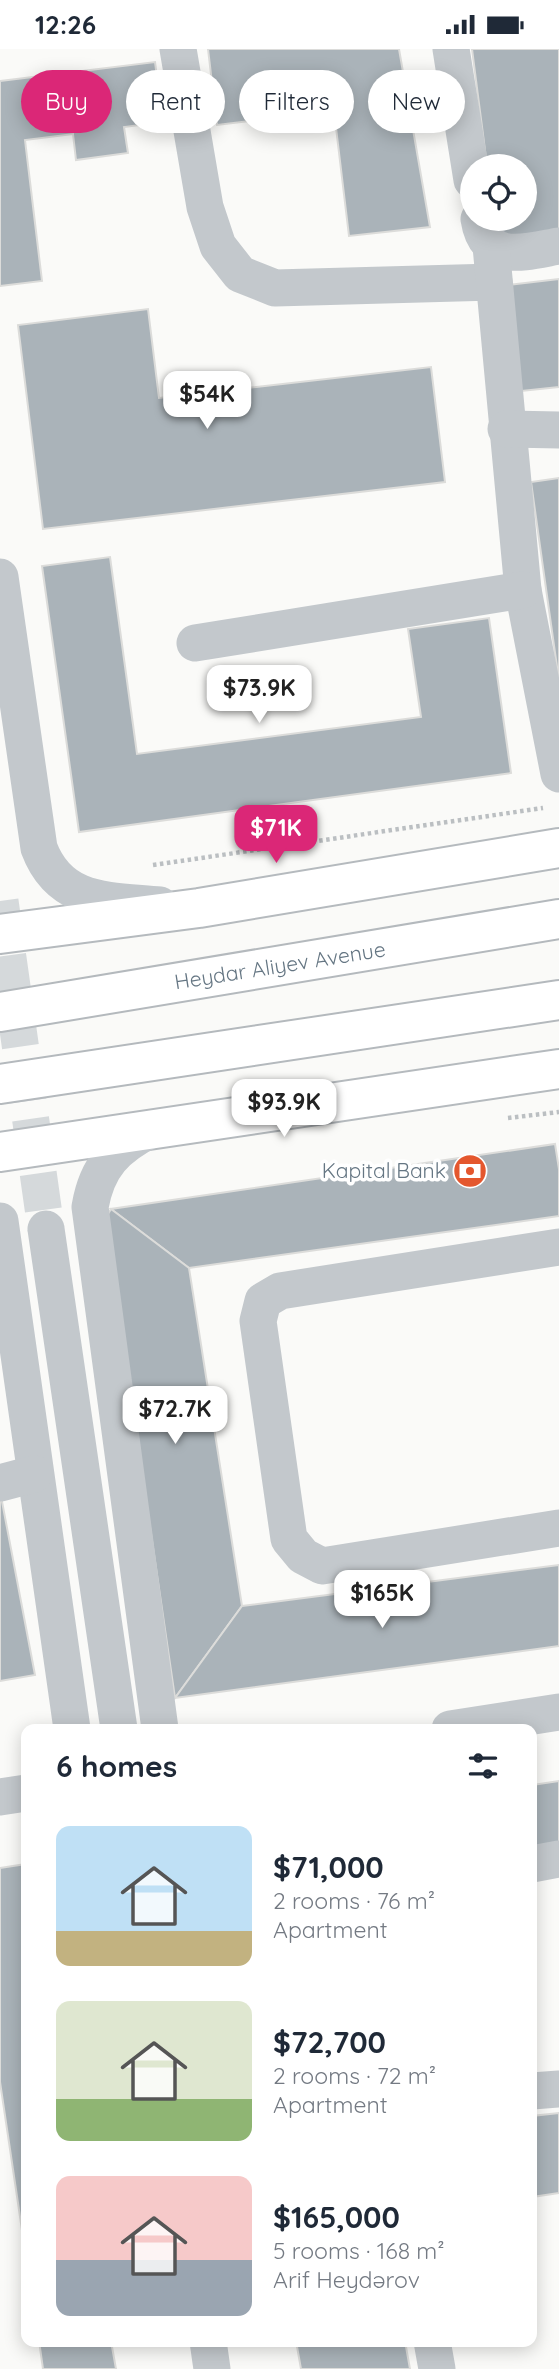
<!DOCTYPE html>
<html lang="en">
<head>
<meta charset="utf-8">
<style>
	body { margin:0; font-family:Quicksand,sans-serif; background:#f6f6f7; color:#1f2937; height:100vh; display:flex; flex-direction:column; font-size:26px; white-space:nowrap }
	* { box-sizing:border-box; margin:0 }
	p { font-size:23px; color:#747a83 }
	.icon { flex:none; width:38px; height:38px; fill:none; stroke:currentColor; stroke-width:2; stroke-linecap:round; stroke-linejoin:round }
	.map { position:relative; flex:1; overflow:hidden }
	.panel { position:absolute; left:21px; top:1675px; width:516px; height:623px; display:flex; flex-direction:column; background:#fff; border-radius:14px; box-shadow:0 4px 18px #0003 }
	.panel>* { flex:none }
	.guide { position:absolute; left:21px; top:21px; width:518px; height:63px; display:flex; gap:14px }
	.tools { position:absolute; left:460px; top:105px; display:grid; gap:14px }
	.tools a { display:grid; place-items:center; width:77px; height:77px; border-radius:50%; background:#fff; box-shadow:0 4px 18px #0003; font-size:35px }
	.price { position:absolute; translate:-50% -60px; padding:0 16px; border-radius:14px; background:#fff; color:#222; font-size:23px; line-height:46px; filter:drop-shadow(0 2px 4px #0008) }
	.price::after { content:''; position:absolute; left:50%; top:42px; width:21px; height:16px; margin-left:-10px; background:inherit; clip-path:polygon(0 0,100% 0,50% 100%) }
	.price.selected { background:#db2777; color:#fff }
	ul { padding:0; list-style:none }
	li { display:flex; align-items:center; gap:21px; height:175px; padding:0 35px }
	li span { display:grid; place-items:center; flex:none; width:196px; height:140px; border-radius:14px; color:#555 }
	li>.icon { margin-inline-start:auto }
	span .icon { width:84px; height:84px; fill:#fffc; stroke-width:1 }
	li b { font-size:30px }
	h2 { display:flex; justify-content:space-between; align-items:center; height:84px; padding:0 35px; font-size:30px }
	.tag { padding:0 24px; border-radius:32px; background:#fff; box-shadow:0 4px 18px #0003; font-size:24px; line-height:63px }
	.tag.selected { background:#db2777; color:#fff }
	.status { display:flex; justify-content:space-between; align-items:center; height:49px; padding:0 35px; background:#fff; direction:ltr }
	.status svg { height:19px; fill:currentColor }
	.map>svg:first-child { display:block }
	.building { fill:#aab3b9; stroke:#dcdcda; stroke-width:2 }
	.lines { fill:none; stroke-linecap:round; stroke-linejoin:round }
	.minor-tunnel { stroke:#d5d9db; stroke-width:37; stroke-dasharray:37 18; stroke-linecap:butt }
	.major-casing { stroke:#b5babe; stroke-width:42 }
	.highway-casing { stroke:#b4b9bd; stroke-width:42 }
	.path { stroke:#bbbfc2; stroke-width:4.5; stroke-dasharray:3.5 3.5; stroke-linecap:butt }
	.minor { stroke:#c3c8cc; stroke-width:37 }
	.major { stroke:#fff; stroke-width:38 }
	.highway { stroke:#fff; stroke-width:38 }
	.labels { text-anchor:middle; stroke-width:7; stroke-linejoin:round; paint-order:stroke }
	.street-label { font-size:21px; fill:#657683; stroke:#fff }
	.poi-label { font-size:21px; fill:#657683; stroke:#fff; text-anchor:end }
</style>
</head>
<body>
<div class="status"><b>12:26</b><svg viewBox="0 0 49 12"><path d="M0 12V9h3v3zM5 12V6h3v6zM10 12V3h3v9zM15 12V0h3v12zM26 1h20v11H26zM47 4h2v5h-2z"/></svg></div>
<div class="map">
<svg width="559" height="2320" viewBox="0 0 559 2320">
	<rect width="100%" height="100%" fill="#fafaf8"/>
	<!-- building -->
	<g class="building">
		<path d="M208 0H399L430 178 349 187 334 62 217 76Z"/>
		<path d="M472 0H559V186L496 194 493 170H525V117H487Z"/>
		<path d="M155 13 163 73 124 78 128 104 76 111 73 85 25 91 42 232 0 237V32Z"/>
		<path d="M559 230V338L512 343 499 237Z"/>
		<path d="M148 260 159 349 431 318 445 433 43 480 18 276Z"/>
		<path d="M559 429V632L531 433Z"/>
		<path d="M110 508 137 705 421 668 408 580 489 569 511 724 79 783 42 517Z"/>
		<path d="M555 1095 559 1120V1167L189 1219 111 1160Z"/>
		<path d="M111 1160 189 1219 242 1557 175 1649 105 1170Z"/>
		<path d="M0 1442 35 1626 0 1632Z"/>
		<path d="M559 1516V1597L175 1649 242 1557Z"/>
		<path d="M559 1732V1802L532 1805V1736Z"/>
		<path d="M26 1815V2208L0 2033V1819Z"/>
		<path d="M559 2064V2144L532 2148V2067Z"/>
		<path d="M39 2292H111L116 2320H43Z"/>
		<path d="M296 2292H405L410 2320H301Z"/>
	</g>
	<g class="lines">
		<!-- minor-tunnel -->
		<path class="minor-tunnel" d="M0 852 46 1180"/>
		<!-- major casing -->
		<g class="major-casing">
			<g id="major">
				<path d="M0 885 199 859 559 799"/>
				<path d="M0 1103 559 1020"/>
			</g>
		</g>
		<!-- highway casing -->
		<g class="highway-casing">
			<g id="highway">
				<path d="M0 963 559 870"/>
				<path d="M0 1035 559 951"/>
			</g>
		</g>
		<!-- path -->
		<g class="path">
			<path d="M153 816 543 759"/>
			<path d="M508 1069 559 1063"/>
		</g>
		<!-- minor -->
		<g class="minor">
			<path d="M178 0 205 158 218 197 240 225 275 239 494 233"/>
			<path d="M451 0 472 131"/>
			<path d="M479 170C486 216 525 203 559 197"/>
			<path d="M491 197 523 541 559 725"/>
			<path d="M506 380 559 381"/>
			<path d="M0 528 39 799C60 855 108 851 160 856"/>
			<path d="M195 594 523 541"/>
			<path d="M152 1080C116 1098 97 1117 90 1158L160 1680"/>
			<path d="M0 1172 72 1680"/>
			<path d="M46 1180 119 1680"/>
			<path d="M559 1198 280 1242 263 1252 258 1272 289 1490 303 1507 322 1517 559 1479"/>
			<path d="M0 1434 34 1425"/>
			<path d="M450 1680 559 1663"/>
			<path d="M0 1748 26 1744"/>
			<path d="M532 1815 559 1810"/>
			<path d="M532 2042 559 2040"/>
			<path d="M208 2292 212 2320"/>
			<path d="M432 2292 437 2320"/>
		</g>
		<!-- major -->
		<use href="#major" class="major"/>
		<!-- highway -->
		<use href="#highway" class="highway"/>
	</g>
	<!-- icons -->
	<defs>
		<g id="bank-disc" transform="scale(1.75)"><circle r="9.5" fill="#e4572e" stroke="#fff"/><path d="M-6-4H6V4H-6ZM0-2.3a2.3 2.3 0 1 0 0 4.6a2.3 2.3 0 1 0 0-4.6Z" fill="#fff"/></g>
	</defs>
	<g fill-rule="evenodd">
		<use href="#bank-disc" x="470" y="1122"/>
	</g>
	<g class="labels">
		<!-- street labels -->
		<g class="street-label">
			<text transform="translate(280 917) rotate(-9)" y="7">Heydar Aliyev Avenue</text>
		</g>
		<!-- poi labels -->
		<g class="poi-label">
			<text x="446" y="1129">Kapital Bank</text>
		</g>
	</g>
</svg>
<div class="tools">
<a><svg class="icon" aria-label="locate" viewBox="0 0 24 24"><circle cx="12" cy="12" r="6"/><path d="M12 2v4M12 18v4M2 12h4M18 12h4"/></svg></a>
</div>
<b class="price" style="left:207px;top:382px">$54K</b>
<b class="price" style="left:259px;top:676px">$73.9K</b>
<b class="price selected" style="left:276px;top:816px">$71K</b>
<b class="price" style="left:284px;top:1090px">$93.9K</b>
<b class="price" style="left:175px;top:1397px">$72.7K</b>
<b class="price" style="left:382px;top:1581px">$165K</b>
<div class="guide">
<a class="tag selected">Buy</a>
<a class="tag">Rent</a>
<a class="tag">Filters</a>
<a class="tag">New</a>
</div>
<section class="panel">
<h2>6 homes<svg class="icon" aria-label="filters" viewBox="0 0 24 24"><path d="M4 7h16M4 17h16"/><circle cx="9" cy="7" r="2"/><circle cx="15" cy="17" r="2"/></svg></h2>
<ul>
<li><span style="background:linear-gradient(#bfe0f5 75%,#c2b280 0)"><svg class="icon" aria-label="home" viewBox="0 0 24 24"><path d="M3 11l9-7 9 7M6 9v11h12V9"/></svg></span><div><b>$71,000</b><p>2 rooms · 76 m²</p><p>Apartment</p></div></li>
<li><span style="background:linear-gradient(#dfe7d0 70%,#8fb573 0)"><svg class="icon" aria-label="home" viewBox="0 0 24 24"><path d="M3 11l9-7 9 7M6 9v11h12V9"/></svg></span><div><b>$72,700</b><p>2 rooms · 72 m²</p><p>Apartment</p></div></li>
<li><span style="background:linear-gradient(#f6c9c9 60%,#9aa5b1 0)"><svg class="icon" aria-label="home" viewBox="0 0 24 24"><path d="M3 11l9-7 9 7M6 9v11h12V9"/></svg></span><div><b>$165,000</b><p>5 rooms · 168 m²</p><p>Arif Heydərov</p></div></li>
</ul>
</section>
</div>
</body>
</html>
